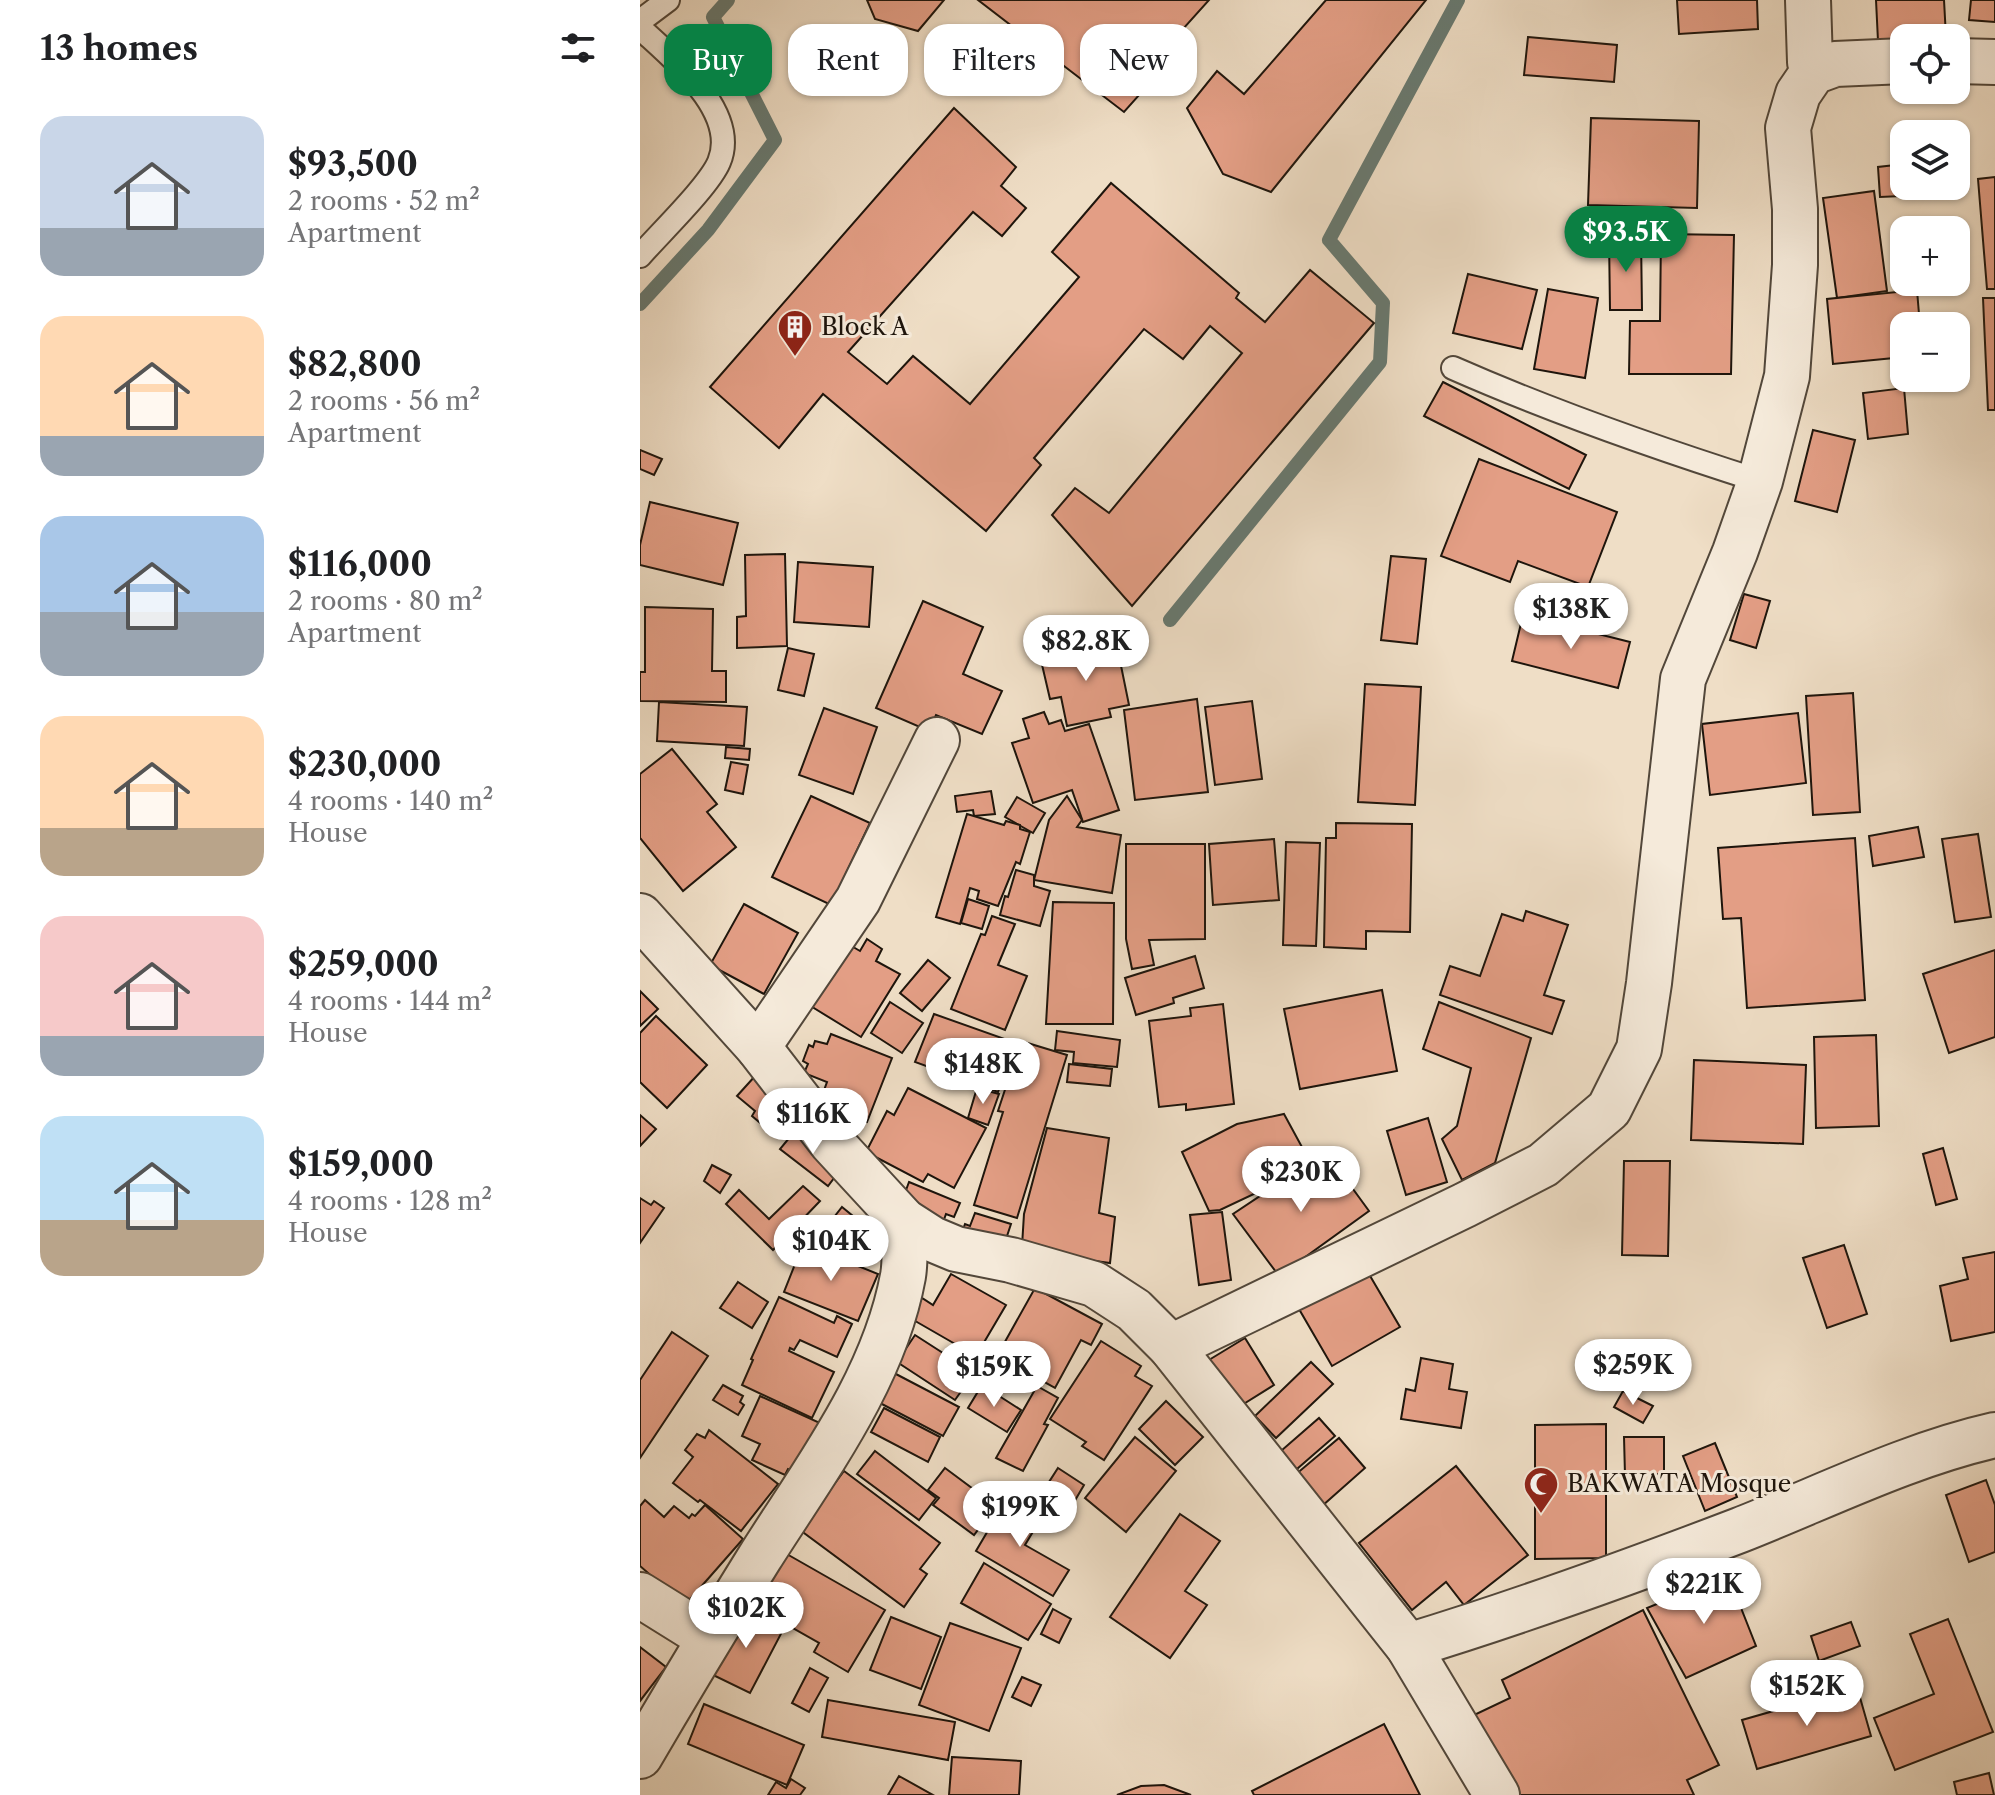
<!DOCTYPE html>
<html lang="en">
<head>
<meta charset="utf-8">
<style>
	body { margin:0; font-family:"Libre Caslon Text",serif; background:#f6f6f6; color:#202124; height:100vh; display:flex; flex-direction:column; font-size:30px; white-space:nowrap }
	* { box-sizing:border-box; margin:0 }
	p { font-size:26px; color:#757577 }
	.icon { flex:none; width:44px; height:44px; fill:none; stroke:currentColor; stroke-width:2; stroke-linecap:round; stroke-linejoin:round }
	.map { position:relative; flex:1; overflow:hidden }
	.side { display:flex; flex-direction:column; background:#fff; width:640px }
	.side>* { flex:none }
	.banner { position:absolute; left:24px; top:24px; width:760px; height:72px; display:flex; gap:16px }
	.buttons { position:absolute; left:1250px; top:24px; display:grid; gap:16px }
	.buttons a { display:grid; place-items:center; width:80px; height:80px; border-radius:16px; background:#fff; box-shadow:0 2px 6px #0004; font-size:40px }
	.price { position:absolute; translate:-50% -68px; padding:0 18px; border-radius:28px; background:#fff; color:#222; font-size:26px; line-height:52px; filter:drop-shadow(0 2px 4px #0008) }
	.price::after { content:''; position:absolute; left:50%; top:48px; width:24px; height:18px; margin-left:-12px; background:inherit; clip-path:polygon(0 0,100% 0,50% 100%) }
	.price.active { background:#0b8043; color:#fff }
	ul { padding:0; list-style:none }
	li { display:flex; align-items:center; gap:24px; height:200px; padding:0 40px }
	li span { display:grid; place-items:center; flex:none; width:224px; height:160px; border-radius:24px; color:#555 }
	li>.icon { margin-inline-start:auto }
	span .icon { width:96px; height:96px; fill:#fffc; stroke-width:1 }
	li b { font-size:34px }
	h2 { display:flex; justify-content:space-between; align-items:center; height:96px; padding:0 40px; font-size:34px }
	.pill { padding:0 28px; border-radius:24px; background:#fff; box-shadow:0 2px 6px #0004; font-size:28px; line-height:72px }
	.pill.active { background:#0b8043; color:#fff }
	main { display:flex; flex:1; min-height:0 }
	.map>svg:first-child { display:block }
	.lines { fill:none; stroke-linecap:round; stroke-linejoin:round }
	.stream { stroke:#687970; stroke-width:14 }
	.building { fill:#e39e85; stroke:#1e150c; stroke-width:2 }
	.service-casing { stroke:#52473a; stroke-width:26 }
	.minor-casing { stroke:#52473a; stroke-width:48 }
	.service { stroke:#f5eada; stroke-width:22 }
	.minor { stroke:#f5eada; stroke-width:44 }
	.labels { text-anchor:middle; stroke-width:6; stroke-linejoin:round; paint-order:stroke }
	.poi-label { font-size:24px; fill:#1e150c; stroke:#f5eada; text-anchor:start }
</style>
</head>
<body>
<main>
<section class="side">
<h2>13 homes<svg class="icon" aria-label="filters" viewBox="0 0 24 24"><path d="M4 7h16M4 17h16"/><circle cx="9" cy="7" r="2"/><circle cx="15" cy="17" r="2"/></svg></h2>
<ul>
<li><span style="background:linear-gradient(#c9d6e8 70%,#9aa5b1 0)"><svg class="icon" aria-label="home" viewBox="0 0 24 24"><path d="M3 11l9-7 9 7M6 9v11h12V9"/></svg></span><div><b>$93,500</b><p>2 rooms · 52 m²</p><p>Apartment</p></div></li>
<li><span style="background:linear-gradient(#ffd9b3 75%,#9aa5b1 0)"><svg class="icon" aria-label="home" viewBox="0 0 24 24"><path d="M3 11l9-7 9 7M6 9v11h12V9"/></svg></span><div><b>$82,800</b><p>2 rooms · 56 m²</p><p>Apartment</p></div></li>
<li><span style="background:linear-gradient(#a9c7e8 60%,#9aa5b1 0)"><svg class="icon" aria-label="home" viewBox="0 0 24 24"><path d="M3 11l9-7 9 7M6 9v11h12V9"/></svg></span><div><b>$116,000</b><p>2 rooms · 80 m²</p><p>Apartment</p></div></li>
<li><span style="background:linear-gradient(#ffd9b3 70%,#b9a48a 0)"><svg class="icon" aria-label="home" viewBox="0 0 24 24"><path d="M3 11l9-7 9 7M6 9v11h12V9"/></svg></span><div><b>$230,000</b><p>4 rooms · 140 m²</p><p>House</p></div></li>
<li><span style="background:linear-gradient(#f6c9c9 75%,#9aa5b1 0)"><svg class="icon" aria-label="home" viewBox="0 0 24 24"><path d="M3 11l9-7 9 7M6 9v11h12V9"/></svg></span><div><b>$259,000</b><p>4 rooms · 144 m²</p><p>House</p></div></li>
<li><span style="background:linear-gradient(#bfe0f5 65%,#b9a48a 0)"><svg class="icon" aria-label="home" viewBox="0 0 24 24"><path d="M3 11l9-7 9 7M6 9v11h12V9"/></svg></span><div><b>$159,000</b><p>4 rooms · 128 m²</p><p>House</p></div></li>
</ul>
</section>
<div class="map">
<svg width="1355" height="1795" viewBox="0 0 1355 1795">
	<rect width="100%" height="100%" fill="#efdec6"/>
	<filter id="stains"><feTurbulence type="fractalNoise" baseFrequency=".0025" numOctaves="4"/><feColorMatrix values="0 0 0 0 .2 0 0 0 0 .09 0 0 0 0 .02 0 0 0 .5 -.17"/></filter>
	<radialGradient id="worn" r=".72"><stop offset=".6" stop-color="#630" stop-opacity="0"/><stop offset="1" stop-color="#630" stop-opacity=".3"/></radialGradient>
	<g class="lines">
		<!-- stream -->
		<g class="stream">
			<path d="M0 304 68 230 135 140 73 17 88 0"/>
			<path d="M530 620 740 362 743 303 689 240 818 0"/>
		</g>
	</g>
	<!-- building -->
	<g class="building">
		<path d="M227 0H304L278 31 235 19Z"/>
		<path d="M338 0H569L533 40 542 47 484 112Z"/>
		<path d="M686 0H786L631 192 583 174 547 108 577 71 604 94Z"/>
		<path d="M1037 0H1117L1118 29 1039 34Z"/>
		<path d="M1236 0H1304L1306 37 1238 41Z"/>
		<path d="M1331 0H1355V22L1329 20Z"/>
		<path d="M888 37 977 45 974 82 884 75Z"/>
		<path d="M314 108 376 167 361 186 386 208 362 236 333 212 208 352 247 384 273 356 330 404 439 277 412 252 471 183 599 293 596 298 625 322 670 270 734 323 492 606 412 515 435 488 469 513 602 353 570 326 543 359 504 329 394 458 401 465 346 531 183 394 139 448 70 387Z"/>
		<path d="M951 118 1059 121 1057 208 948 205Z"/>
		<path d="M1264 164V186H1284V195L1240 197 1238 167Z"/>
		<path d="M1355 177V289H1347L1338 179Z"/>
		<path d="M1234 191 1247 291 1197 298 1183 198Z"/>
		<path d="M1021 234 1094 235 1091 374H989L990 321H1020Z"/>
		<path d="M969 237H1001L1002 310H970Z"/>
		<path d="M828 274 897 290 882 349 813 333Z"/>
		<path d="M908 289 958 298 945 378 894 369Z"/>
		<path d="M1277 290 1280 326H1264V357L1193 364 1187 299Z"/>
		<path d="M1343 298H1355V410H1348Z"/>
		<path d="M803 382 946 455 929 489 784 416Z"/>
		<path d="M1264 388 1268 434 1228 439 1223 393Z"/>
		<path d="M1173 430 1215 440 1197 512 1155 501Z"/>
		<path d="M0 450 22 459 14 475 0 469Z"/>
		<path d="M839 459 977 512 948 587 878 561 870 582 801 556Z"/>
		<path d="M10 502 98 523 83 585 0 565V545Z"/>
		<path d="M145 554 147 646 97 648V617L106 616 105 555Z"/>
		<path d="M751 556 786 559 777 644 741 640Z"/>
		<path d="M158 562 233 567 229 627 154 622Z"/>
		<path d="M1104 594 1130 601 1116 648 1090 640Z"/>
		<path d="M283 601 343 627 323 674 362 691 342 734 296 715 289 731 236 708Z"/>
		<path d="M5 607 73 609 72 671H86V702L0 701V672H5Z"/>
		<path d="M883 615 990 642 978 688 872 661Z"/>
		<path d="M463 643 465 654 478 651 489 705 469 709 471 717 427 726 421 697 410 699 400 656Z"/>
		<path d="M148 648 174 654 164 696 138 690Z"/>
		<path d="M725 684 781 687 775 805 718 802Z"/>
		<path d="M1213 693 1220 812 1173 815 1166 696Z"/>
		<path d="M557 699 568 792 495 800 484 710Z"/>
		<path d="M612 701 622 779 575 785 565 707Z"/>
		<path d="M19 702 107 707 104 746 17 741Z"/>
		<path d="M184 708 237 727 213 794 159 775Z"/>
		<path d="M404 712 409 724 421 720 425 731 449 724 479 810 443 822 432 790 393 803 372 743 389 738 383 719Z"/>
		<path d="M1158 713 1166 783 1070 795 1062 724Z"/>
		<path d="M86 747 110 749 109 760 85 758Z"/>
		<path d="M32 749 77 804 67 812 96 847 43 891 0 838V774Z"/>
		<path d="M91 762 108 765 103 794 85 790Z"/>
		<path d="M351 791 355 814 334 816 333 810 317 812 315 796Z"/>
		<path d="M171 796 230 823 191 905 132 877Z"/>
		<path d="M427 796 442 820 437 827 481 835 472 893 394 880 409 820Z"/>
		<path d="M377 797 405 813 393 833 365 817Z"/>
		<path d="M327 814 364 825 366 821 380 825V829L390 832 380 864 376 862 358 906 337 899 339 891 330 888 320 924 296 917Z"/>
		<path d="M696 823 772 824 770 932 726 931V949L684 947 686 838H696Z"/>
		<path d="M1278 827 1284 857 1233 866 1229 836Z"/>
		<path d="M1338 834 1351 917 1315 922 1302 839Z"/>
		<path d="M1215 838 1225 1000 1107 1008 1101 918 1083 919 1078 848Z"/>
		<path d="M634 839 639 900 573 905 569 844Z"/>
		<path d="M646 842 680 843 676 946 643 945Z"/>
		<path d="M486 844H565V939L509 940 514 965 492 969 486 939Z"/>
		<path d="M376 870 394 875V886L410 891 400 926 360 915 365 896 368 897Z"/>
		<path d="M328 899 349 906 342 929 321 923Z"/>
		<path d="M413 902 474 903 473 1024H406Z"/>
		<path d="M104 904 158 933 124 994 70 965Z"/>
		<path d="M886 911 928 925 904 995 924 1001 912 1034 800 995 810 966 840 976 862 914 883 921Z"/>
		<path d="M352 916 375 924 358 965 387 976 365 1030 311 1009 341 934 345 935Z"/>
		<path d="M227 939 242 949 236 961 260 974 221 1037 169 1005 208 944 220 951Z"/>
		<path d="M1355 950V1037L1309 1053 1283 974Z"/>
		<path d="M555 956 564 988 533 998 534 1003 496 1015 485 978Z"/>
		<path d="M288 960 310 978 282 1011 260 993Z"/>
		<path d="M742 990 757 1071 660 1089 644 1009Z"/>
		<path d="M0 991 18 1009 0 1026Z"/>
		<path d="M250 1002 283 1023 262 1053 231 1033Z"/>
		<path d="M799 1002 891 1038 855 1163 822 1180 802 1139 817 1126 831 1068 783 1049Z"/>
		<path d="M583 1004 594 1104 546 1110V1104L519 1107 509 1021 551 1016 550 1008Z"/>
		<path d="M294 1014 376 1043 358 1092 275 1062Z"/>
		<path d="M16 1016 67 1065 27 1108 0 1082V1033Z"/>
		<path d="M417 1031 480 1040 477 1067 433 1063 434 1052 415 1050Z"/>
		<path d="M191 1034 252 1058 227 1122 179 1104 187 1082 164 1073 168 1064 163 1061 169 1045 173 1047 175 1041 187 1044Z"/>
		<path d="M1236 1035 1239 1126 1176 1128 1174 1037Z"/>
		<path d="M381 1041 427 1055 377 1218 334 1205 363 1112 358 1111Z"/>
		<path d="M1054 1060 1166 1065 1163 1144 1051 1140Z"/>
		<path d="M429 1064 472 1069 470 1086 427 1082Z"/>
		<path d="M116 1075 152 1106 131 1132 112 1116 115 1111 97 1096Z"/>
		<path d="M268 1088 346 1128 314 1188 288 1174 283 1182 226 1152 247 1111 254 1115Z"/>
		<path d="M337 1088 359 1094 348 1125 328 1118Z"/>
		<path d="M644 1114 669 1160 641 1181 580 1210 569 1211 542 1152 597 1124Z"/>
		<path d="M0 1115 16 1129 0 1146Z"/>
		<path d="M788 1118 807 1182 766 1195 747 1131Z"/>
		<path d="M159 1126 206 1162 188 1186 140 1149Z"/>
		<path d="M407 1128 469 1138 459 1213 475 1217 470 1263 418 1256 382 1246 384 1214Z"/>
		<path d="M1303 1148 1317 1199 1296 1205 1283 1154Z"/>
		<path d="M686 1152 729 1211 639 1276 593 1214Z"/>
		<path d="M984 1161H1030L1028 1256 982 1255Z"/>
		<path d="M72 1165 91 1175 80 1193 64 1181Z"/>
		<path d="M269 1182 320 1203 314 1217 306 1214 302 1225 262 1201Z"/>
		<path d="M163 1186 180 1201 133 1250 86 1204 99 1190 129 1219Z"/>
		<path d="M0 1198 11 1205 14 1201 24 1208 0 1243Z"/>
		<path d="M202 1207 219 1221 208 1235 191 1221Z"/>
		<path d="M582 1212 591 1280 559 1285 550 1215Z"/>
		<path d="M335 1213 371 1224 364 1245 321 1235 325 1224 330 1226Z"/>
		<path d="M163 1244 238 1274 218 1321 144 1292Z"/>
		<path d="M1204 1245 1227 1314 1187 1328 1163 1258Z"/>
		<path d="M1355 1252V1332L1311 1341 1300 1286 1328 1279 1323 1258Z"/>
		<path d="M726 1269 760 1327 692 1366 659 1309Z"/>
		<path d="M311 1274 366 1305 336 1356 270 1318 282 1298 293 1305Z"/>
		<path d="M98 1282 128 1302 112 1328 80 1308Z"/>
		<path d="M395 1288 462 1324 451 1345 441 1340 415 1388 357 1356Z"/>
		<path d="M139 1297 194 1323 197 1316 212 1324 197 1357 160 1340 154 1350 150 1348 149 1351 194 1372 172 1418 102 1385 113 1360 111 1359Z"/>
		<path d="M32 1332 68 1356 0 1458V1380Z"/>
		<path d="M275 1335 334 1373 315 1400 257 1362Z"/>
		<path d="M605 1338 634 1385 594 1410 564 1363Z"/>
		<path d="M461 1341 501 1366 495 1376 512 1386 464 1460 442 1446 446 1442 410 1419Z"/>
		<path d="M781 1358 813 1364 809 1389 827 1392 821 1428 761 1419 766 1389 775 1391Z"/>
		<path d="M671 1362 693 1384 636 1438 615 1416Z"/>
		<path d="M254 1373 319 1407 303 1436 238 1402Z"/>
		<path d="M83 1385 103 1396 100 1402 104 1405 98 1415 73 1400Z"/>
		<path d="M342 1385 381 1410 367 1432 328 1408Z"/>
		<path d="M397 1386 418 1398 404 1424 408 1425 383 1471 356 1458Z"/>
		<path d="M983 1391 1013 1406 1003 1423 974 1407Z"/>
		<path d="M120 1396 180 1423 164 1476 148 1469 145 1475 112 1460 120 1444 102 1436Z"/>
		<path d="M526 1401 563 1437 535 1465 499 1429Z"/>
		<path d="M244 1408 300 1437 288 1462 231 1432Z"/>
		<path d="M679 1418 695 1436 650 1475 634 1457Z"/>
		<path d="M966 1424V1558L895 1559V1425Z"/>
		<path d="M69 1430 138 1484 101 1531 60 1500 58 1502 33 1483 53 1457 45 1450 57 1434 65 1438Z"/>
		<path d="M495 1437 536 1471 486 1532 445 1498Z"/>
		<path d="M984 1437H1024V1474L985 1475Z"/>
		<path d="M699 1438 725 1468 682 1506 655 1475Z"/>
		<path d="M1075 1443 1097 1497 1065 1511 1043 1456Z"/>
		<path d="M235 1451 296 1498 279 1520 217 1474Z"/>
		<path d="M816 1466 888 1555 824 1605 806 1582 772 1610 719 1543Z"/>
		<path d="M305 1468 356 1506 334 1535 293 1505 299 1498 288 1490Z"/>
		<path d="M418 1468 444 1485 427 1514 400 1496Z"/>
		<path d="M204 1471 300 1543 280 1569 287 1574 264 1607 160 1530Z"/>
		<path d="M1346 1480 1355 1505V1552L1329 1562 1306 1495Z"/>
		<path d="M5 1500 24 1517 34 1506 49 1518 52 1514 55 1516 65 1505 103 1539 45 1605 0 1566V1506Z"/>
		<path d="M366 1500 400 1520 385 1545 429 1570 413 1596 336 1551Z"/>
		<path d="M540 1514 580 1541 545 1591 567 1605 530 1658 470 1617Z"/>
		<path d="M145 1553 245 1610 208 1672 174 1652 179 1643 114 1606Z"/>
		<path d="M344 1563 411 1604 388 1640 321 1603Z"/>
		<path d="M1088 1575 1116 1646 1046 1678 1007 1608Z"/>
		<path d="M103 1608 144 1628 110 1693 69 1673Z"/>
		<path d="M413 1609 431 1619 419 1643 401 1634Z"/>
		<path d="M1003 1610 1079 1765 1047 1780 1054 1795H871L832 1716 870 1698 862 1680Z"/>
		<path d="M251 1617 301 1637 281 1689 230 1670Z"/>
		<path d="M1308 1619 1353 1732 1255 1770 1234 1718 1294 1694 1270 1634Z"/>
		<path d="M1211 1622 1220 1646 1179 1661 1171 1636Z"/>
		<path d="M310 1623 381 1648 349 1731 279 1705Z"/>
		<path d="M0 1647 26 1667 0 1701Z"/>
		<path d="M170 1668 188 1678 169 1712 152 1703Z"/>
		<path d="M382 1677 401 1685 391 1706 372 1697Z"/>
		<path d="M1217 1687 1231 1736 1117 1769 1102 1720Z"/>
		<path d="M188 1700 315 1722 308 1760 182 1737Z"/>
		<path d="M64 1704 164 1745 147 1785 48 1744Z"/>
		<path d="M744 1724 780 1795H614L612 1791Z"/>
		<path d="M312 1757 381 1761 379 1795H309Z"/>
		<path d="M1349 1773 1354 1795H1317L1314 1782Z"/>
		<path d="M259 1776 293 1795H248Z"/>
		<path d="M151 1779 165 1788 160 1795H128L136 1782 146 1788Z"/>
		<path d="M524 1785 551 1795H477L501 1786Z"/>
	</g>
	<g class="lines">
		<!-- service casing -->
		<g class="service-casing">
			<g id="service">
				<path d="M0 21 28 0"/>
				<path d="M0 28C32 58 100 112 79 162 69 186 19 234 0 256"/>
				<path d="M813 368C913 412 1016 448 1120 481"/>
			</g>
		</g>
		<!-- minor casing -->
		<g class="minor-casing">
			<g id="minor">
				<path d="M1168 0 1170 62 1173 72"/>
				<path d="M1316 61 1355 62"/>
				<path d="M0 916 118 1047 192 1143 264 1221 292 1239 316 1249 371 1260 454 1284 494 1310 531 1347 768 1646 857 1795"/>
				<path d="M118 1047 218 900 297 740"/>
				<path d="M531 1347 825 1205 903 1165 969 1109 999 1049 1009 983 1043 679 1095 552 1120 481 1147 376 1155 265V209L1148 128 1158 94 1173 72 1195 64 1264 61"/>
				<path d="M0 1595 69 1638"/>
				<path d="M768 1646C880 1612 990 1572 1100 1530 1184 1497 1267 1455 1355 1435"/>
				<path d="M0 1756C39 1689 79 1623 120 1557 175 1470 244 1380 263 1276 266 1259 264 1239 264 1221"/>
			</g>
		</g>
		<!-- service -->
		<use href="#service" class="service"/>
		<!-- minor -->
		<use href="#minor" class="minor"/>
	</g>
	<!-- icons -->
	<defs>
		<g id="building-pin" transform="scale(1.8)"><path d="M0 17L-7.5 6A9.5 9.5 0 1 1 7.5 6Z" fill="#8f2418" stroke="#f5eada"/><path d="M-4-6H4V6H1V3H-1V6H-4ZM-2.5-4.3h1.7v1.8h-1.7ZM.8-4.3h1.7v1.8H.8ZM-2.5-1h1.7V.8h-1.7ZM.8-1h1.7V.8H.8Z" fill="#fff"/></g>
		<g id="mosque-pin" transform="scale(1.8)"><path d="M0 17L-7.5 6A9.5 9.5 0 1 1 7.5 6Z" fill="#8f2418" stroke="#f5eada"/><path d="M3.5-4.9A6 6 0 1 0 3.5 4.9A5 5 0 1 1 3.5-4.9Z" fill="#fff"/></g>
	</defs>
	<g fill-rule="evenodd">
		<use href="#building-pin" x="155" y="327"/>
		<use href="#mosque-pin" x="901" y="1484"/>
	</g>
	<g class="labels">
		<!-- poi labels -->
		<g class="poi-label">
			<text x="181" y="335">Block A</text>
			<text x="927" y="1492">BAKWATA Mosque</text>
		</g>
	</g>
	<rect width="100%" height="100%" filter="url(#stains)"/>
	<rect width="100%" height="100%" fill="url(#worn)"/>
</svg>
<div class="buttons">
<a><svg class="icon" aria-label="locate" viewBox="0 0 24 24"><circle cx="12" cy="12" r="6"/><path d="M12 2v4M12 18v4M2 12h4M18 12h4"/></svg></a>
<a><svg class="icon" aria-label="layers" viewBox="0 0 24 24"><path d="M12 4l9 5-9 5-9-5zM3 14l9 5 9-5"/></svg></a>
<a>+</a>
<a>−</a>
</div>
<b class="price active" style="left:986px;top:274px">$93.5K</b>
<b class="price" style="left:931px;top:651px">$138K</b>
<b class="price" style="left:446px;top:683px">$82.8K</b>
<b class="price" style="left:343px;top:1106px">$148K</b>
<b class="price" style="left:173px;top:1156px">$116K</b>
<b class="price" style="left:661px;top:1214px">$230K</b>
<b class="price" style="left:191px;top:1283px">$104K</b>
<b class="price" style="left:993px;top:1407px">$259K</b>
<b class="price" style="left:354px;top:1409px">$159K</b>
<b class="price" style="left:380px;top:1549px">$199K</b>
<b class="price" style="left:1064px;top:1626px">$221K</b>
<b class="price" style="left:106px;top:1650px">$102K</b>
<b class="price" style="left:1167px;top:1728px">$152K</b>
<div class="banner">
<a class="pill active">Buy</a>
<a class="pill">Rent</a>
<a class="pill">Filters</a>
<a class="pill">New</a>
</div>
</div>
</main>
</body>
</html>
